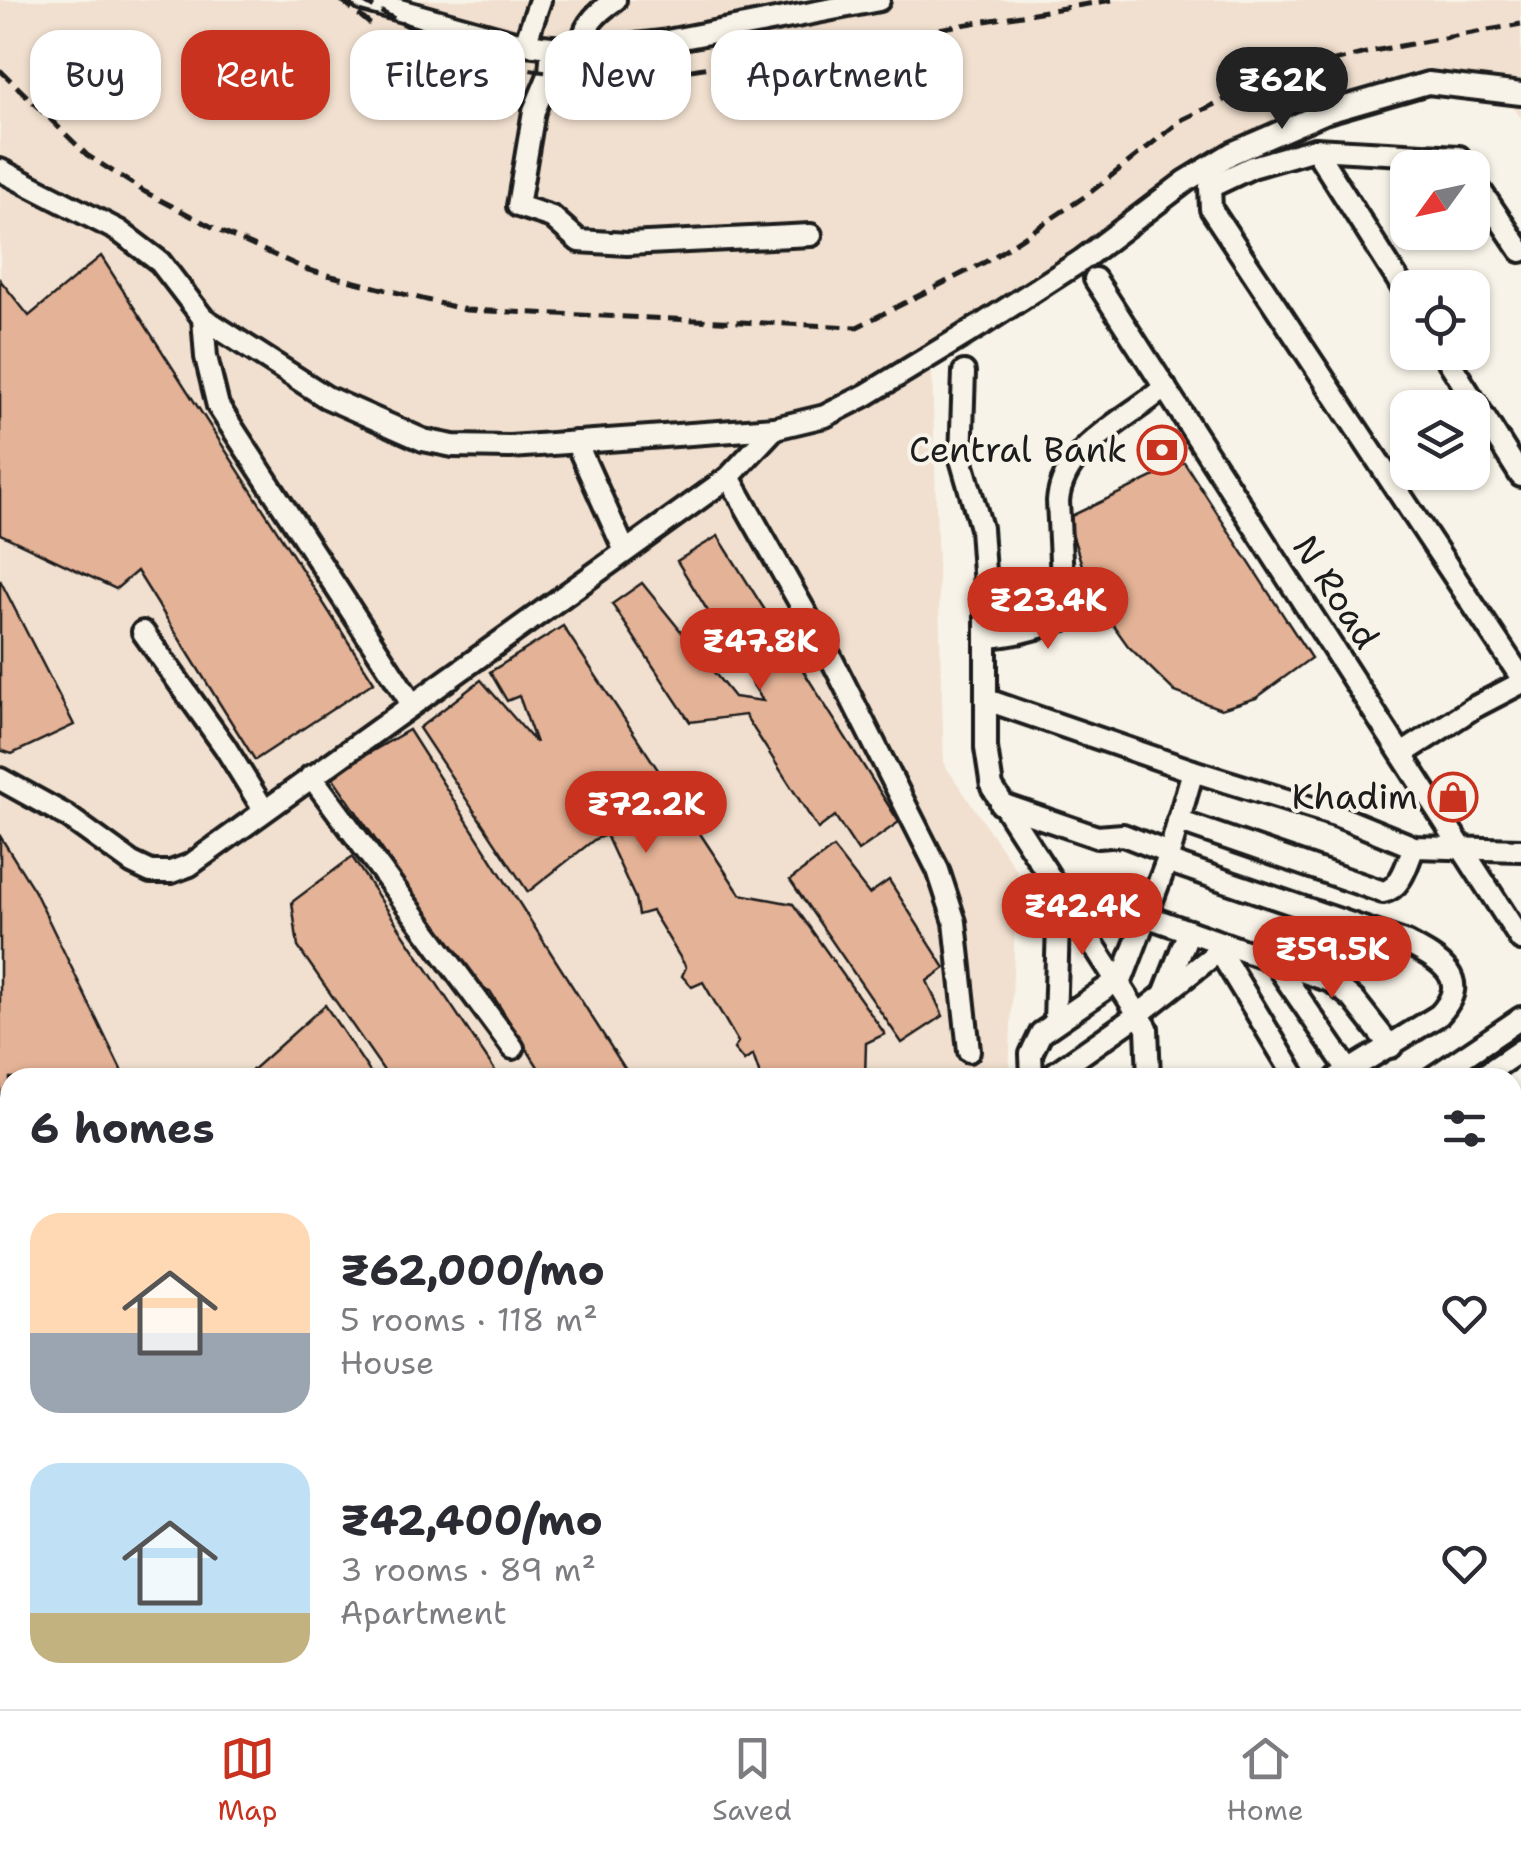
<!DOCTYPE html>
<html lang="en">
<head>
<meta charset="utf-8">
<style>
	body { margin:0; font-family:"Shantell Sans",sans-serif; background:#f2f2f3; color:#2b2b33; height:100vh; display:flex; flex-direction:column; font-size:38px; white-space:nowrap }
	* { box-sizing:border-box; margin:0 }
	p { font-size:32px; color:#7c7c81 }
	.icon { flex:none; width:55px; height:55px; fill:none; stroke:currentColor; stroke-width:2; stroke-linecap:round; stroke-linejoin:round }
	.map { position:relative; flex:1; overflow:hidden }
	.details { position:absolute; left:0px; top:1068px; width:1522px; height:642px; display:flex; flex-direction:column; background:#fff; border-radius:30px 30px 0 0; box-shadow:0 2px 8px #0004 }
	.details>* { flex:none }
	.guide { position:absolute; left:30px; top:30px; width:1000px; height:90px; display:flex; gap:20px }
	.needle { width:65px; rotate:237deg }
	.controls { position:absolute; left:1390px; top:150px; display:grid; gap:20px }
	.controls a { display:grid; place-items:center; width:100px; height:100px; border-radius:20px; background:#fff; box-shadow:0 2px 8px #0004; font-size:50px }
	.price { position:absolute; translate:-50% -85px; padding:0 22px; border-radius:35px; background:#c8321e; color:#fff; font-size:32px; line-height:65px; filter:drop-shadow(0 2px 5px #0008) }
	.price::after { content:''; position:absolute; left:50%; top:60px; width:30px; height:22px; margin-left:-15px; background:inherit; clip-path:polygon(0 0,100% 0,50% 100%) }
	.price.selected { background:#222; color:#fff }
	ul { padding:0; list-style:none }
	li { display:flex; align-items:center; gap:30px; height:250px; padding:0 30px }
	li span { display:grid; place-items:center; flex:none; width:280px; height:200px; border-radius:30px; color:#555 }
	li>.icon { margin-inline-start:auto }
	span .icon { width:120px; height:120px; fill:#fffc; stroke-width:1 }
	li b { font-size:42px }
	h2 { display:flex; justify-content:space-between; align-items:center; height:120px; padding:0 30px; font-size:42px }
	.chip { padding:0 35px; border-radius:30px; background:#fff; box-shadow:0 2px 8px #0004; font-size:35px; line-height:90px }
	.chip.selected { background:#c8321e; color:#fff }
	.tabs { display:flex; justify-content:space-around; align-items:center; height:140px; border-top:2px solid #e1e1e2; background:#fff; font-size:28px; color:#7c7c81 }
	.tabs a { display:grid; justify-items:center; gap:5px }
	.tabs .selected { color:#c8321e }
	.map>svg:first-child { display:block }
	.built { fill:#f1e0cf }
	.building { fill:#e4b296; stroke:#1c1c1c; stroke-width:2.5 }
	.lines { fill:none; stroke-linecap:round; stroke-linejoin:round }
	.minor-casing { stroke:#1c1c1c; stroke-width:28 }
	.minor { stroke:#f7f3e8; stroke-width:20 }
	.rail { stroke:#1c1c1c; stroke-width:5; stroke-dasharray:15 8; stroke-linecap:butt }
	.labels { text-anchor:middle; stroke-width:8; stroke-linejoin:round; paint-order:stroke }
	.poi-label { font-size:35px; fill:#1c1c1c; stroke:#f7f3e8; text-anchor:end }
	.street-label { font-size:35px; fill:#1c1c1c; stroke:#f7f3e8 }
</style>
</head>
<body>
<div class="map">
<svg width="1521" height="1709" viewBox="0 0 1521 1709">
	<rect width="100%" height="100%" fill="#f7f3e8"/>
	<filter id="ink" filterUnits="userSpaceOnUse"><feTurbulence type="fractalNoise" baseFrequency=".01" numOctaves="2"/><feDisplacementMap in="SourceGraphic" scale="20" xChannelSelector="R" yChannelSelector="G"/><feConvolveMatrix kernelMatrix="1 2 1 2 8 2 1 2 1" color-interpolation-filters="sRGB"/></filter>
	<g filter="url(#ink)">
		<!-- built -->
		<g class="built">
			<path d="M0 0H1521V118L1501 89 1428 68 1316 100 1196 161 932 371 944 764 1017 871 1009 1077 10 1078V1366L0 1370Z"/>
			<path d="M580 1700H786L792 1709H566Z"/>
		</g>
		<!-- building -->
		<g class="building">
			<path d="M101 256 374 682 255 760 137 571 116 589 0 534V280L29 316Z"/>
			<path d="M1184 462 1311 658 1256 698 1221 709 1175 692 1128 646 1091 594 1067 518Z"/>
			<path d="M718 536 899 822 858 851 835 816 818 829 745 715 690 722 612 604 642 583 734 697 763 701 677 561Z"/>
			<path d="M0 580 74 725 12 754 0 750Z"/>
			<path d="M563 626 740 894 793 904 885 1034 866 1043 865 1078H761L753 1055 744 1061 734 1049 738 1042 703 982 692 987 682 976 686 967 652 911 638 915 635 898 606 835 595 839 528 892 419 728 481 680 536 743 519 696 507 701 490 672Z"/>
			<path d="M409 730 588 1011 631 1078H545L490 991 476 986 331 775Z"/>
			<path d="M0 836 34 890 125 1078H10V1340L0 1346Z"/>
			<path d="M833 848 869 894 889 880 945 968 927 981 943 1016 902 1043 790 880Z"/>
			<path d="M352 857 500 1078H389L298 947 292 902Z"/>
			<path d="M325 1005 374 1078H242L249 1073Z"/>
			<path d="M1512 1169 1521 1181V1292L1512 1278Z"/>
			<path d="M873 1700H884L890 1709H859Z"/>
		</g>
		<g class="lines">
			<!-- minor casing -->
			<g class="minor-casing">
				<g id="minor">
					<path d="M363 0 518 43 583 51 662 42 879 0"/>
					<path d="M525 44 540 0"/>
					<path d="M552 47 550 73 534 111 518 206 552 217 579 241 627 244 811 235"/>
					<path d="M583 51C579 29 597 12 615 0"/>
					<path d="M1315 149 1408 296"/>
					<path d="M1466 168 1459 157 1315 149 1252 167 1210 187 1211 209 1521 677"/>
					<path d="M0 170 119 231 160 262 203 318 326 397 423 440 453 446 510 447 775 428 825 416 866 395 986 322 1082 260 1186 181 1232 153 1324 113 1428 83 1521 94"/>
					<path d="M1472 178 1521 251"/>
					<path d="M1095 279 1521 940"/>
					<path d="M203 318 206 357 218 406 412 704"/>
					<path d="M1443 352 1521 476"/>
					<path d="M964 372 961 459 981 528 986 602V748L992 787 1147 1028 1149 1078"/>
					<path d="M576 442 625 551"/>
					<path d="M729 477 831 658 938 870 955 922 969 1051"/>
					<path d="M1064 619 1058 501C1063 447 1127 420 1165 387"/>
					<path d="M143 632 225 747 264 810"/>
					<path d="M986 637C1026 635 1059 621 1096 606"/>
					<path d="M987 700 1193 771 1338 816 1414 847 1521 850"/>
					<path d="M1402 754 1473 708 1521 683"/>
					<path d="M311 776 513 1048"/>
					<path d="M0 779 67 816 132 863 151 872H171L190 865 729 477 775 428"/>
					<path d="M1001 804 1097 837 1123 835 1169 853"/>
					<path d="M1178 821 1383 892C1402 888 1407 863 1414 847"/>
					<path d="M1167 861 1407 943C1439 960 1473 978 1439 1015L1337 1078"/>
					<path d="M1055 884 1333 982 1354 1000 1391 1047"/>
					<path d="M1214 942 1296 1078"/>
					<path d="M1273 960 1349 1071"/>
					<path d="M1120 984 1167 861 1193 771"/>
					<path d="M1165 992 1189 931"/>
					<path d="M1055 1022 1059 892"/>
					<path d="M1032 1078 1031 1054 1041 1033 1118 980"/>
					<path d="M1048 1078 1139 1014 1219 951"/>
					<path d="M1432 1078 1521 1018"/>
					<path d="M1480 1078 1521 1050"/>
					<path d="M1512 1308 1521 1321"/>
					<path d="M0 1506 10 1521"/>
					<path d="M1512 1542 1521 1536"/>
					<path d="M0 1548 10 1563"/>
					<path d="M100 1700 106 1709"/>
					<path d="M126 1700 132 1709"/>
					<path d="M770 1700 776 1709"/>
					<path d="M925 1700 931 1709"/>
					<path d="M1051 1700 1057 1709"/>
					<path d="M1205 1700 1210 1709"/>
					<path d="M1349 1700 1355 1709"/>
					<path d="M1491 1700 1497 1709"/>
					<path d="M449 1709 463 1700"/>
					<path d="M513 1709 526 1700"/>
					<path d="M1263 1709 1276 1700"/>
				</g>
			</g>
			<!-- minor -->
			<use href="#minor" class="minor"/>
			<!-- rail -->
			<g class="rail">
				<path d="M341 0 376 29"/>
				<path d="M361 0C418 34 481 64 547 72 562 74 578 71 594 71 614 71 635 74 655 76L1112 0"/>
				<path d="M0 70 87 155 145 192 222 232 308 270 466 310 857 327 989 260 1087 195 1183 119 1273 77 1373 51 1521 24"/>
			</g>
		</g>
	</g>
	<!-- icons -->
	<defs>
		<g id="bank-ring" transform="scale(2.5)"><circle r="9.5" fill="#f7f3e8" stroke="#c8321e" stroke-width="1.5"/><path d="M-6-4H6V4H-6ZM0-2.3a2.3 2.3 0 1 0 0 4.6a2.3 2.3 0 1 0 0-4.6Z" fill="#c8321e"/></g>
		<g id="shop-ring" transform="scale(2.5)"><circle r="9.5" fill="#f7f3e8" stroke="#c8321e" stroke-width="1.5"/><path d="M-5-2.5h2.3a2.7 3.5 0 0 1 5.4 0H5L5.5 6h-11ZM-1.5-2.5h3a1.5 2.3 0 0 0-3 0Z" fill="#c8321e"/></g>
	</defs>
	<g fill-rule="evenodd">
		<use href="#bank-ring" x="1162" y="450"/>
		<use href="#shop-ring" x="1453" y="797"/>
	</g>
	<g class="labels">
		<!-- poi labels -->
		<g class="poi-label">
			<text x="1127" y="462">Central Bank</text>
			<text x="1418" y="809">Khadim</text>
		</g>
		<!-- street labels -->
		<g class="street-label">
			<text transform="translate(1336 592) rotate(57)" y="12">N Road</text>
		</g>
	</g>
</svg>
<div class="controls">
<a><svg class="needle" viewBox="-14 -14 28 28"><path d="M0-13l5 13h-10z" fill="#e53935"/><path d="M0 13l5-13h-10z" fill="#7c7c81"/></svg></a>
<a><svg class="icon" aria-label="locate" viewBox="0 0 24 24"><circle cx="12" cy="12" r="6"/><path d="M12 2v4M12 18v4M2 12h4M18 12h4"/></svg></a>
<a><svg class="icon" aria-label="layers" viewBox="0 0 24 24"><path d="M12 4l9 5-9 5-9-5zM3 14l9 5 9-5"/></svg></a>
</div>
<b class="price selected" style="left:1282px;top:132px">₹62K</b>
<b class="price" style="left:1048px;top:652px">₹23.4K</b>
<b class="price" style="left:760px;top:693px">₹47.8K</b>
<b class="price" style="left:646px;top:856px">₹72.2K</b>
<b class="price" style="left:1082px;top:958px">₹42.4K</b>
<b class="price" style="left:1332px;top:1001px">₹59.5K</b>
<div class="guide">
<a class="chip">Buy</a>
<a class="chip selected">Rent</a>
<a class="chip">Filters</a>
<a class="chip">New</a>
<a class="chip">Apartment</a>
</div>
<section class="details">
<h2>6 homes<svg class="icon" aria-label="filters" viewBox="0 0 24 24"><path d="M4 7h16M4 17h16"/><circle cx="9" cy="7" r="2"/><circle cx="15" cy="17" r="2"/></svg></h2>
<ul>
<li><span style="background:linear-gradient(#ffd9b3 60%,#9aa5b1 0)"><svg class="icon" aria-label="home" viewBox="0 0 24 24"><path d="M3 11l9-7 9 7M6 9v11h12V9"/></svg></span><div><b>₹62,000/mo</b><p>5 rooms · 118 m²</p><p>House</p></div><svg class="icon" aria-label="heart" viewBox="0 0 24 24"><path d="M12 20l-8-8c-3-5 5-10 8-4 3-6 11-1 8 4z"/></svg></li>
<li><span style="background:linear-gradient(#bfe0f5 75%,#c2b280 0)"><svg class="icon" aria-label="home" viewBox="0 0 24 24"><path d="M3 11l9-7 9 7M6 9v11h12V9"/></svg></span><div><b>₹42,400/mo</b><p>3 rooms · 89 m²</p><p>Apartment</p></div><svg class="icon" aria-label="heart" viewBox="0 0 24 24"><path d="M12 20l-8-8c-3-5 5-10 8-4 3-6 11-1 8 4z"/></svg></li>
</ul>
</section>
</div>
<nav class="tabs">
<a class="selected"><svg class="icon" aria-label="map" viewBox="0 0 24 24"><path d="M3 6l6-2 6 2 6-2v14l-6 2-6-2-6 2zM9 4v14M15 6v14"/></svg>Map</a>
<a><svg class="icon" aria-label="saved" viewBox="0 0 24 24"><path d="M7 4h10v16l-5-4-5 4z"/></svg>Saved</a>
<a><svg class="icon" aria-label="home" viewBox="0 0 24 24"><path d="M3 11l9-7 9 7M6 9v11h12V9"/></svg>Home</a>
</nav>
</body>
</html>
